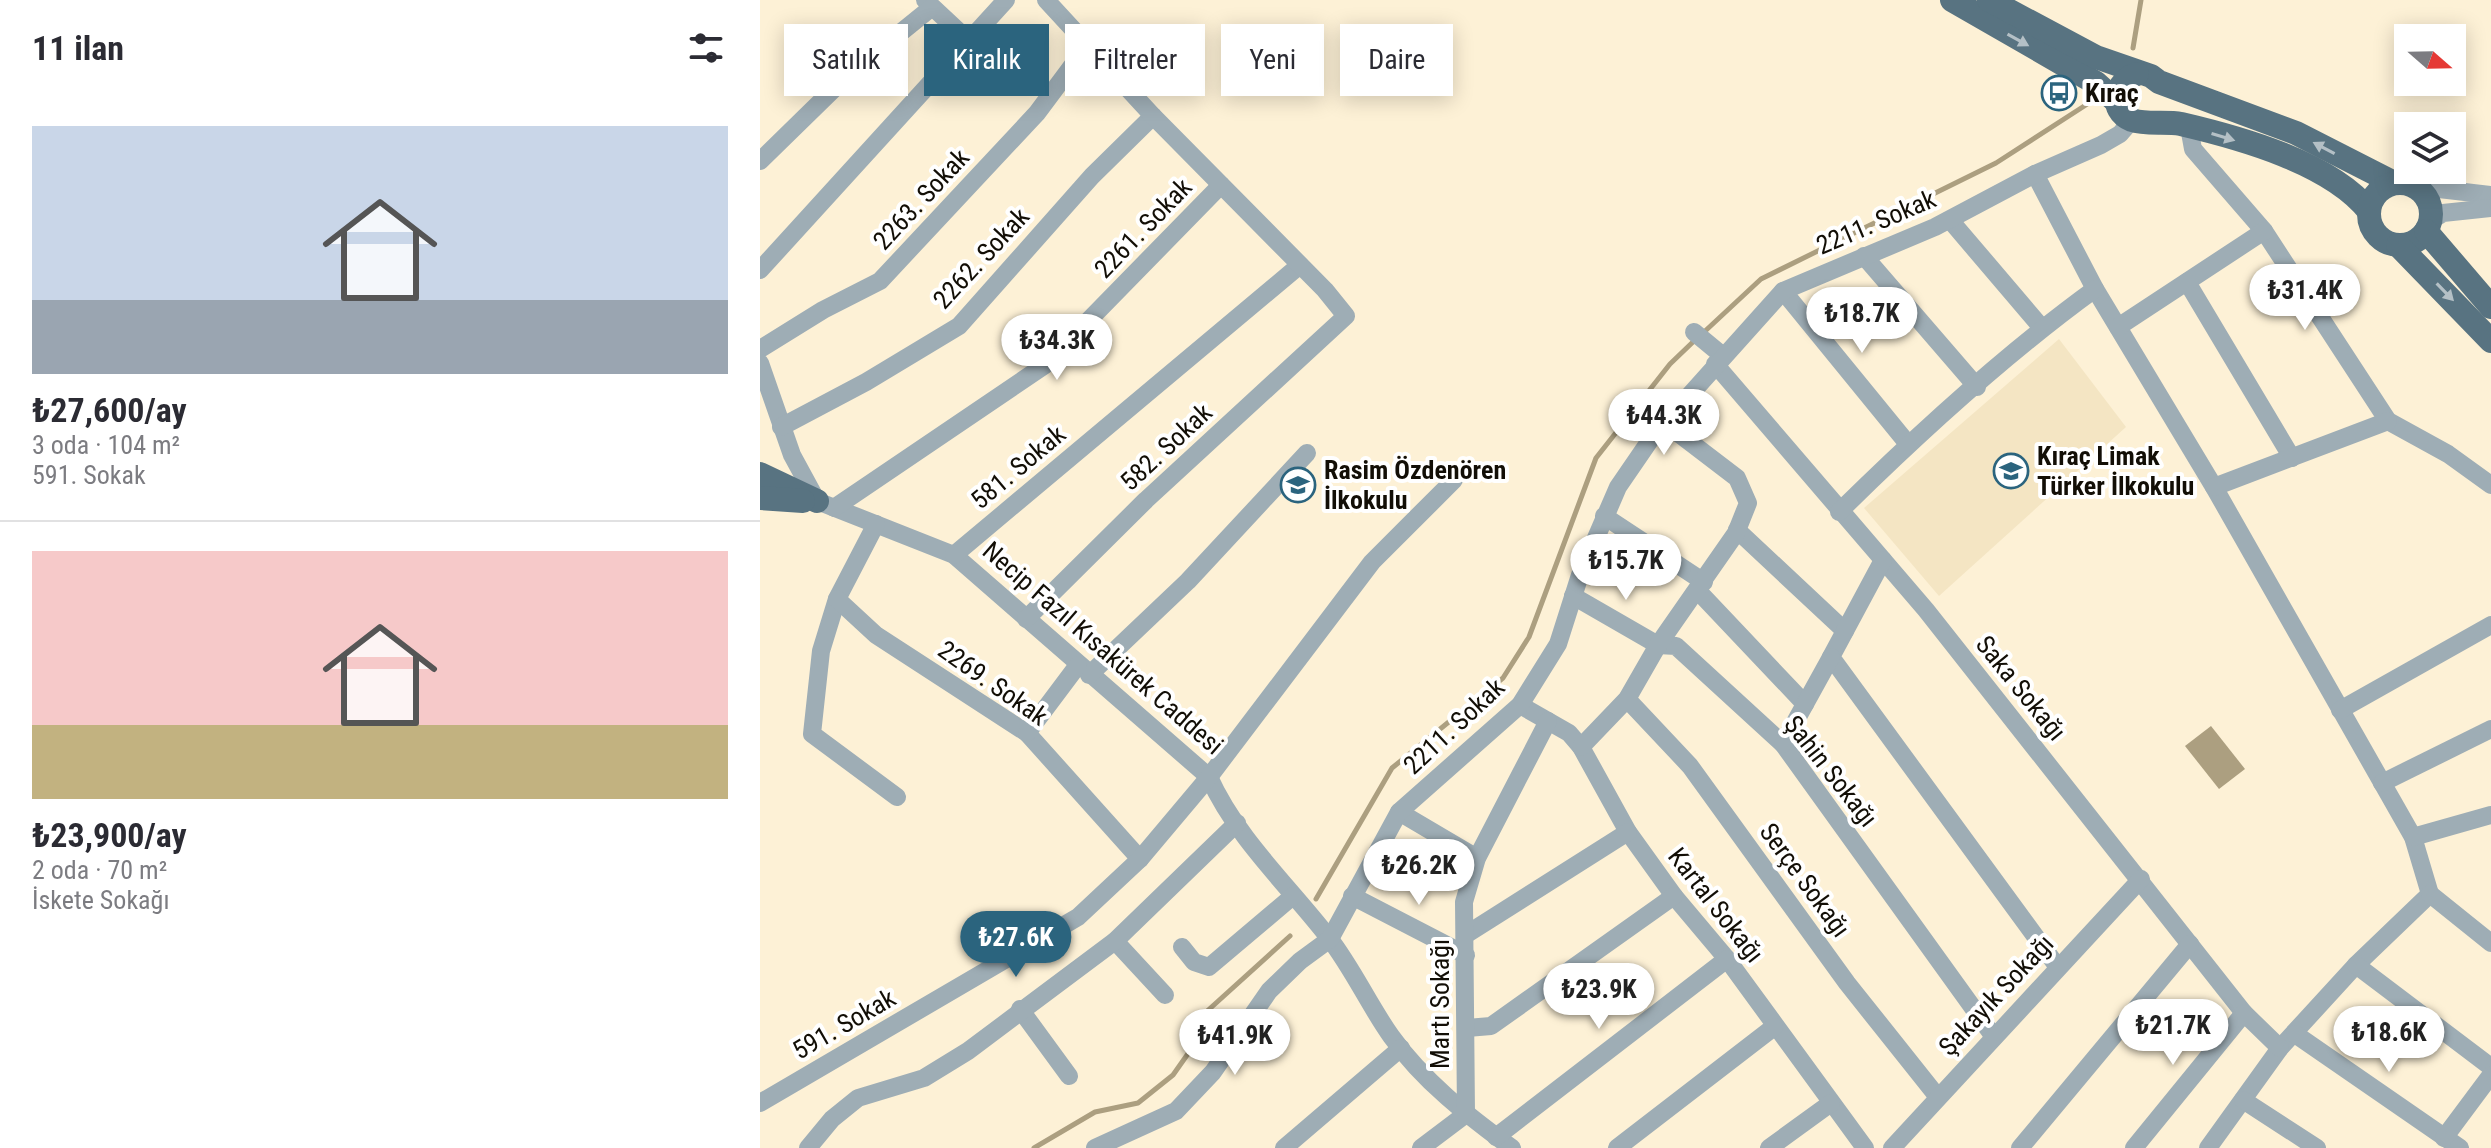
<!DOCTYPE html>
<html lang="tr">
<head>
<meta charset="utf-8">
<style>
	body { margin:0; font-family:"Roboto Condensed",sans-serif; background:#f2f2f3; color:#2b2b33; height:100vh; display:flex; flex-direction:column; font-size:30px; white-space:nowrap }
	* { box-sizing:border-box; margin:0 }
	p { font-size:26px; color:#7c7c81 }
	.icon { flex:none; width:44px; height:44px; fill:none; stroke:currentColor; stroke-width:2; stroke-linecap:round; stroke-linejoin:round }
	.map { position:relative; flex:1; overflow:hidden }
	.details { display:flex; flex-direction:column; background:#fff; width:760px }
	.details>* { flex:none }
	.top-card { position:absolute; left:24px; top:24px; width:760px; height:72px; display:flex; gap:16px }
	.needle { width:52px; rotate:110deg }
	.fabs { position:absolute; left:1634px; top:24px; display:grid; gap:16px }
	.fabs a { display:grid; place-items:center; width:72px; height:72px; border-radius:0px; background:#fff; box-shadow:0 4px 20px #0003; font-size:40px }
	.price { position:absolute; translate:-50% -68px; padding:0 18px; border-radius:28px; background:#fff; color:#222; font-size:26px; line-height:52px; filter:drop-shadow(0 2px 4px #0008) }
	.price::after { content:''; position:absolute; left:50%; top:48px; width:24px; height:18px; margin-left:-12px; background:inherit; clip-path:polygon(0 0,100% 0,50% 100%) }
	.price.selected { background:#2b647e; color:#fff }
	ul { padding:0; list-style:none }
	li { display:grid; align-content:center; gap:16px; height:424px; padding:0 32px }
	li+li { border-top:2px solid #e1e1e2 }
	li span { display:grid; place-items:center; height:248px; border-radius:0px; color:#555 }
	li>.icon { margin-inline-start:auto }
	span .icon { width:144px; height:144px; fill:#fffc; stroke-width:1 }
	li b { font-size:34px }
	h2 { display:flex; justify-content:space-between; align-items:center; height:96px; padding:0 32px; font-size:34px }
	.chip { padding:0 28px; border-radius:0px; background:#fff; box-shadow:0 4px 20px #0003; font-size:28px; line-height:72px }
	.chip.selected { background:#2b647e; color:#fff }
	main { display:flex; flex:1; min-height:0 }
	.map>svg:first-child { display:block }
	.built { fill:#f4e5c3 }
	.water { fill:#ac9f80 }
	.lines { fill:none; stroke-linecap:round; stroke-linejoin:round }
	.stream { stroke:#ac9f80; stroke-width:5 }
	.minor { stroke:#9eadb5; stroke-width:18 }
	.major { stroke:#587381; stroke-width:24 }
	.oneway { fill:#b4c0c6 }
	.labels { text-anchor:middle; stroke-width:8; stroke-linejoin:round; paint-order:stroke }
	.poi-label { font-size:26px; font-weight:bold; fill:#120e06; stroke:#fff; text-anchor:start }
	.street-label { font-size:26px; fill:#120e06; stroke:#fff }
</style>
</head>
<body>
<main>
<section class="details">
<h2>11 ilan<svg class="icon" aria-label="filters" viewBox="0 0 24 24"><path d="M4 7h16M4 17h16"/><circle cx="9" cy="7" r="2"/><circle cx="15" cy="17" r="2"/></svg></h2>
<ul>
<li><span style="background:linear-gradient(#c9d6e8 70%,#9aa5b1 0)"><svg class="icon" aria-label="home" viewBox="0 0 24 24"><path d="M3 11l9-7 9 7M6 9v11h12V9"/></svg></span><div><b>₺27,600/ay</b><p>3 oda · 104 m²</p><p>591. Sokak</p></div></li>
<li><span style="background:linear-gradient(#f6c9c9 70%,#c2b280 0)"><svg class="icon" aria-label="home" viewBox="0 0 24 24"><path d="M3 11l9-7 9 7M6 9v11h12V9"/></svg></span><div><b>₺23,900/ay</b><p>2 oda · 70 m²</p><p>İskete Sokağı</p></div></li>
</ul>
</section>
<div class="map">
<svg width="1731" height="1148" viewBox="0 0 1731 1148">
	<rect width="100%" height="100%" fill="#fdf1d6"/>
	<!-- built -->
	<path class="built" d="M1299 339 1366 427 1179 596 1104 508Z"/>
	<!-- water -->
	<path class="water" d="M1451 726 1485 769 1459 789 1425 746Z"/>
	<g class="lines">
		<!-- stream -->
		<g class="stream">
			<path d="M1373 48 1381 0"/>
			<path d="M943 333 1001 279 1236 163 1332 101 1338 93"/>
			<path d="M556 899 632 768 743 678 769 637 836 458 910 364 935 340"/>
			<path d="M274 1148 335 1112 378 1103 413 1075 432 1048 445 1013 530 936"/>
		</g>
		<!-- minor -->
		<g class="minor">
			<path d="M165 0 209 41"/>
			<path d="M1429 127 1433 149 1504 231 1628 421 1688 454 1731 485"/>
			<path d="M0 161 87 76 171 8"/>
			<path d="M1275 174 1335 289 1454 487 1653 837 1670 894 1596 965 1520 1048 1448 1148"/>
			<path d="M1653 186 1731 195"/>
			<path d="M1190 220 1282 328"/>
			<path d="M1670 221 1683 213 1731 208"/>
			<path d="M1104 256 1217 387"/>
			<path d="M0 270 246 0"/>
			<path d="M1427 282 1532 458"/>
			<path d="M1023 291 1148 444"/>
			<path d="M1358 327 1504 231"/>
			<path d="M934 332 963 356"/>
			<path d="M0 349 63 310 120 281 277 113 327 46"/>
			<path d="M0 363 32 455 57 501 194 555 449 777C477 839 529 886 569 938 593 969 609 1005 631 1036 663 1081 708 1116 752 1148"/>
			<path d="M955 364 1166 610 1484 1013 1520 1048"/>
			<path d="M21 427 106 382 199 326 332 176 393 116"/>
			<path d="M1454 487 1628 421"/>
			<path d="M74 508 285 365 461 185"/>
			<path d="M1079 512C1159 433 1244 355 1335 289"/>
			<path d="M844 516 944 582"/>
			<path d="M116 524 77 599 61 651 52 734 137 797"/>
			<path d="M977 530 1085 631"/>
			<path d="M194 555 540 265"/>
			<path d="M1123 560 1071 657 1297 966"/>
			<path d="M938 591 1045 704"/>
			<path d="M813 596 898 645 916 646 1023 744 1234 1037"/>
			<path d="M77 599 116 635 267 733 380 859"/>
			<path d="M266 619 386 500 586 316 565 290 393 116 286 0"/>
			<path d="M329 675 428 581 547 453"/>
			<path d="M867 699 930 766 1087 983 1177 1096"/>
			<path d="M760 705 809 733 821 747 868 832 914 896 967 959 1105 1148"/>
			<path d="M1580 710 1731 625"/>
			<path d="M267 733 318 665"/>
			<path d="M1023 744 1071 657"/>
			<path d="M821 747 867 699 898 645 976 533 988 503 977 478 905 423"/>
			<path d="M1622 783 1731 729"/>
			<path d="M639 812 717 858"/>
			<path d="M1653 837 1731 815"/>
			<path d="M1670 894 1731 943"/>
			<path d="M592 896 706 955"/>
			<path d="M707 934 868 832"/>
			<path d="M355 941 405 995"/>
			<path d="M422 947 434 962 449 967 533 896"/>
			<path d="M1596 965 1731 1067"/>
			<path d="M260 1009 309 1076"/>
			<path d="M707 1028 731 1026 914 896"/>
			<path d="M1535 1034 1700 1148"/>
			<path d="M1483 1100 1557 1148"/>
			<path d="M0 1103 318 917 380 859 449 777 612 562 694 480"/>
			<path d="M736 1137 967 959"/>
			<path d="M1684 1138 1731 1075"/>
			<path d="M48 1148 72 1119 98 1098 164 1078 208 1051 355 941 477 823"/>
			<path d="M335 1148 416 1111 453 1072 509 991 540 961 570 939 639 812 760 705 798 644 820 575 858 487 893 436 1023 291 1175 227 1275 174 1341 145 1360 134 1372 120"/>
			<path d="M524 1148 641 1048"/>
			<path d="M661 1148 706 1114 704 902 717 858 788 721"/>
			<path d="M857 1148 1014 1027"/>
			<path d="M1009 1148 1071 1103"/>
			<path d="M1132 1148 1381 879"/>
			<path d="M1260 1148 1430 944"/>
			<path d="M1374 1148 1484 1013"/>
		</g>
		<!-- major -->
		<g class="major">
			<path d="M1192 0 1336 83 1357 102"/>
			<path d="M1229 0 1336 57 1391 76 1399 82 1536 133 1634 183"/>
			<path d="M1377 74C1356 80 1347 110 1372 120 1386 125 1406 121 1421 124 1481 138 1571 163 1609 211"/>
			<circle cx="1640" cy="214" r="31"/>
			<path d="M1666 231 1731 307"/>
			<path d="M1638 245 1731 341"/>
			<path d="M0 474 57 501"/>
			<path d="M0 498 43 501"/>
		</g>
	</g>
	<!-- one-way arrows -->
	<defs><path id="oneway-solid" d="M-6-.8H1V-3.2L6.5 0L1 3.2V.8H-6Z" transform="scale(2)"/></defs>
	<g class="oneway">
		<use href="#oneway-solid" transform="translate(1258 40) rotate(29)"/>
		<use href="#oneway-solid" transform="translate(1463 137) rotate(17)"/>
		<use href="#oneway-solid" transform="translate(1564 148) rotate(-152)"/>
		<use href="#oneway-solid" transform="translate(1685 292) rotate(46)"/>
	</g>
	<!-- icons -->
	<defs>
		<g id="bus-ring" transform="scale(1.8)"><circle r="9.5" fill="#fff" stroke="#2b647e" stroke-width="1.5"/><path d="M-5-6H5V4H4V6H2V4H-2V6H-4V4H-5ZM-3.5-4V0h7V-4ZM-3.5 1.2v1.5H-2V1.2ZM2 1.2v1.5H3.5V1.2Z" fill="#2b647e"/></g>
		<g id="school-ring" transform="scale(1.8)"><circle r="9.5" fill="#fff" stroke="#2b647e" stroke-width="1.5"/><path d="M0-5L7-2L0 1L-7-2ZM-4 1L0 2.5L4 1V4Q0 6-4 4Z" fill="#2b647e"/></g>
	</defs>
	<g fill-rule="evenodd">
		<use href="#bus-ring" x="1299" y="93"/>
		<use href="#school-ring" x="1251" y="471"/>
		<use href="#school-ring" x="538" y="485"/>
	</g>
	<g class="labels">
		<!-- poi labels -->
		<g class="poi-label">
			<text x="1325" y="102">Kıraç</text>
			<text x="1277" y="465">Kıraç Limak<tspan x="1277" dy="30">Türker İlkokulu</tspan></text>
			<text x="564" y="479">Rasim Özdenören<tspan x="564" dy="30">İlkokulu</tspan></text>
		</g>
		<!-- street labels -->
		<g class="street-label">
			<text transform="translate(161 199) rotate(-47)" y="9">2263. Sokak</text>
			<text transform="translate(1116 222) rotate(-23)" y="9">2211. Sokak</text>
			<text transform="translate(383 228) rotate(-46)" y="9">2261. Sokak</text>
			<text transform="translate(221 258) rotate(-47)" y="9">2262. Sokak</text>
			<text transform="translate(406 447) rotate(-43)" y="9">582. Sokak</text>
			<text transform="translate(258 467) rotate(-40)" y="9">581. Sokak</text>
			<text transform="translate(343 648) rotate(41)" y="9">Necip Fazıl Kısakürek Caddesi</text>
			<text transform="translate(233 683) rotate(35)" y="9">2269. Sokak</text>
			<text transform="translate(1261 688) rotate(51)" y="9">Saka Sokağı</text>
			<text transform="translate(694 726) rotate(-43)" y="9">2211. Sokak</text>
			<text transform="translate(1071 771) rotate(52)" y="9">Şahin Sokağı</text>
			<text transform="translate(1045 880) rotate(54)" y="9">Serçe Sokağı</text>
			<text transform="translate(956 905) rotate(52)" y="9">Kartal Sokağı</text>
			<text transform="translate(1236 995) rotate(-47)" y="9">Şakayık Sokağı</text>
			<text transform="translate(680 1004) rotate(-90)" y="9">Martı Sokağı</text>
			<text transform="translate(84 1024) rotate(-30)" y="9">591. Sokak</text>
		</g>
	</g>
</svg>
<div class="fabs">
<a><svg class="needle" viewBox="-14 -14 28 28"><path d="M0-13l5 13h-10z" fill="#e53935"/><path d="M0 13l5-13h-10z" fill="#7c7c81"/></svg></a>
<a><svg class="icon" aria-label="layers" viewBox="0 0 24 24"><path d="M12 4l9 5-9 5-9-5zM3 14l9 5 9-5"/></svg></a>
</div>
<b class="price" style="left:1545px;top:332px">₺31.4K</b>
<b class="price" style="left:1102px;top:355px">₺18.7K</b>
<b class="price" style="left:297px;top:382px">₺34.3K</b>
<b class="price" style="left:904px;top:457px">₺44.3K</b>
<b class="price" style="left:866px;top:602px">₺15.7K</b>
<b class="price" style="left:659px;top:907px">₺26.2K</b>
<b class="price selected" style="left:256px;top:979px">₺27.6K</b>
<b class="price" style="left:839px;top:1031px">₺23.9K</b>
<b class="price" style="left:1413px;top:1067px">₺21.7K</b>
<b class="price" style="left:1629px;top:1074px">₺18.6K</b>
<b class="price" style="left:475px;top:1077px">₺41.9K</b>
<div class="top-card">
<a class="chip">Satılık</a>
<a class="chip selected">Kiralık</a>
<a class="chip">Filtreler</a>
<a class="chip">Yeni</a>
<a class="chip">Daire</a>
</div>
</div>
</main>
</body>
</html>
